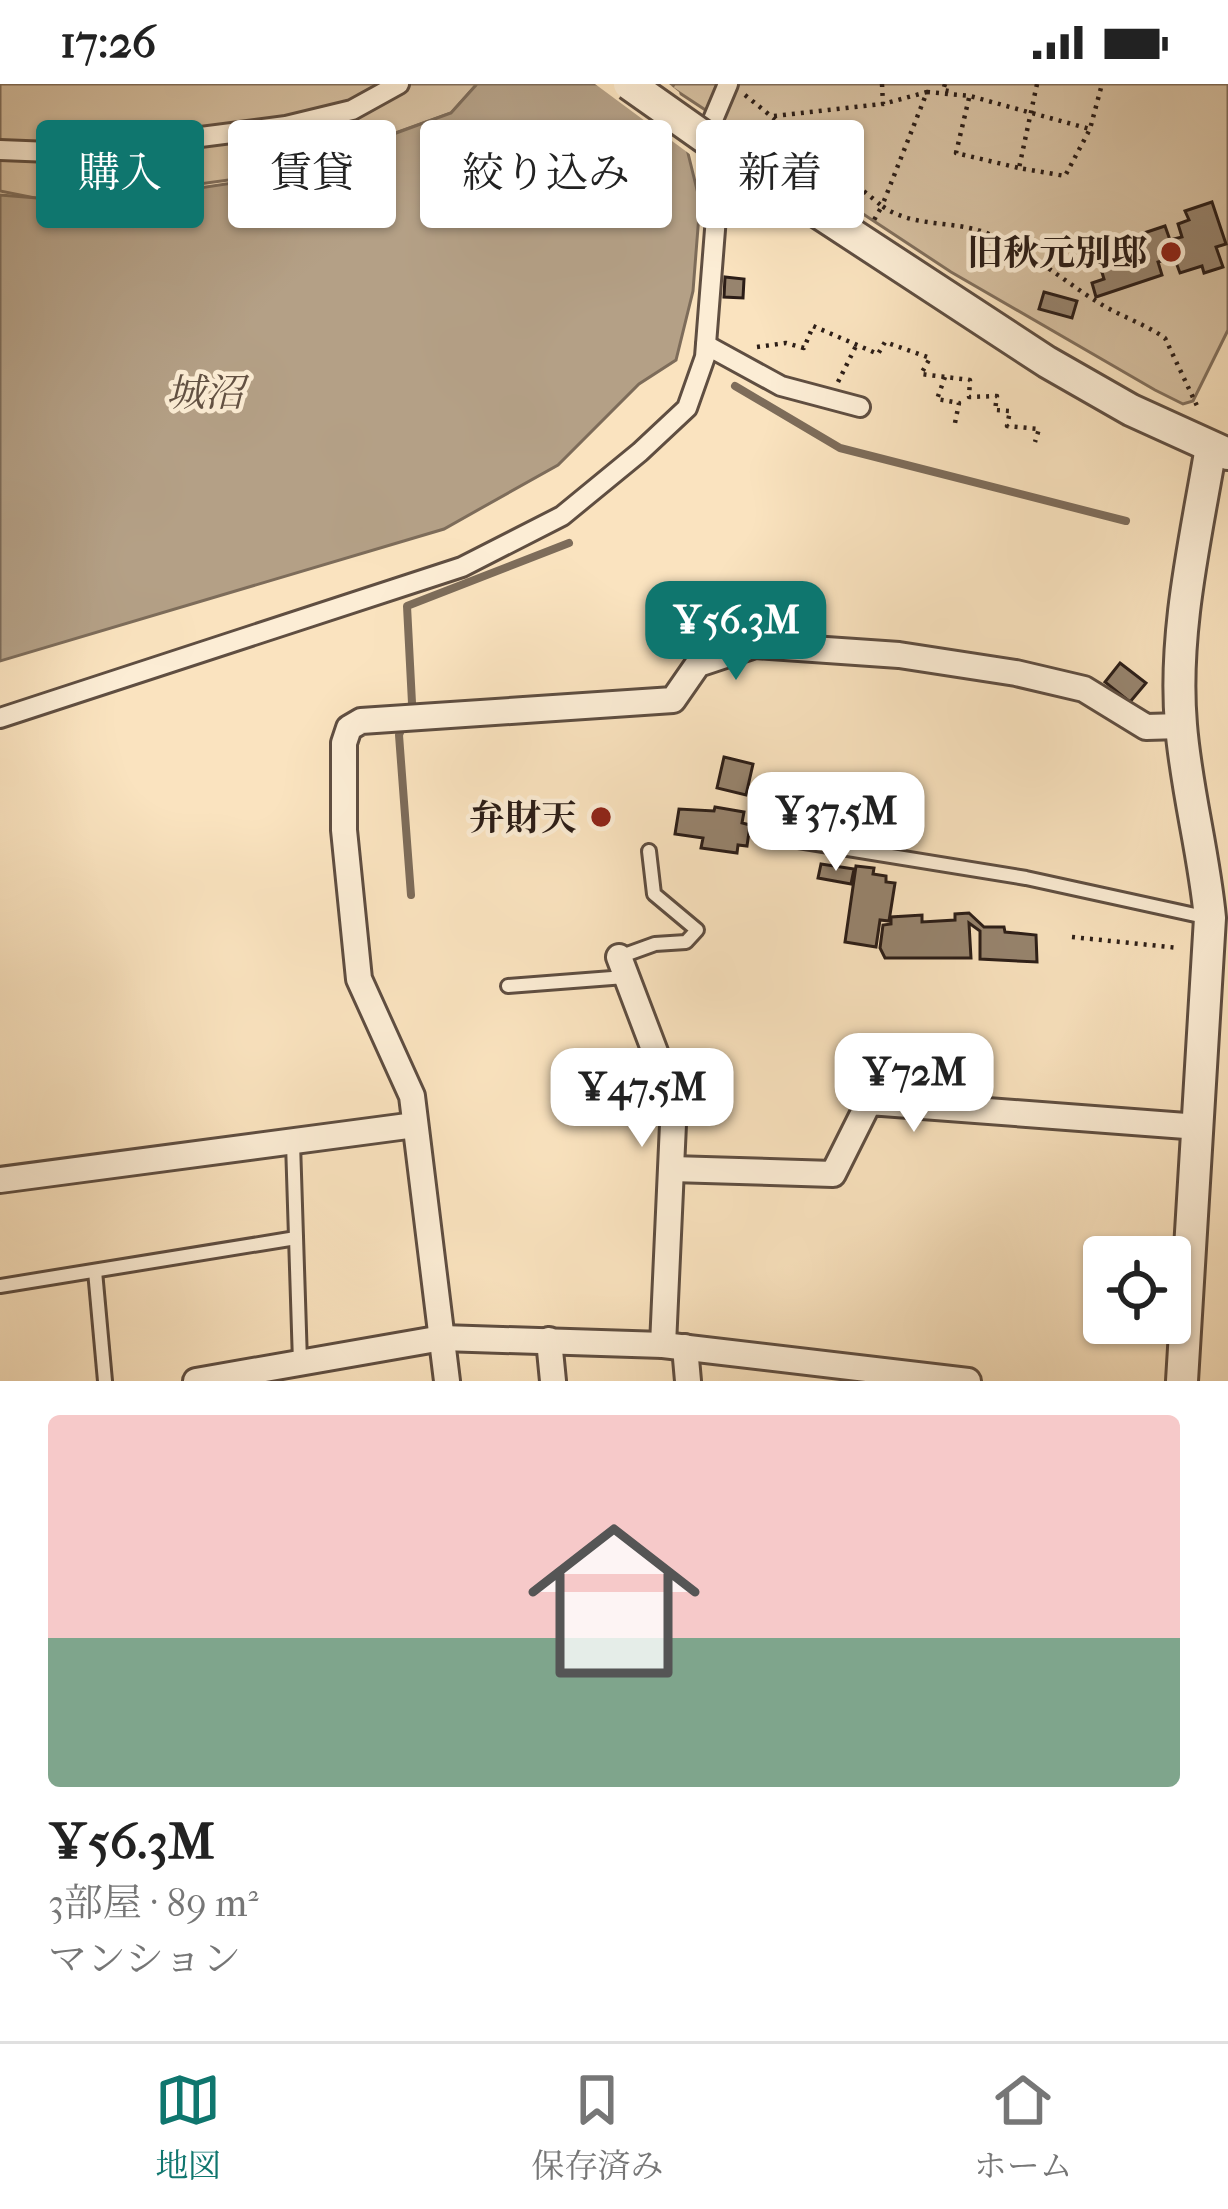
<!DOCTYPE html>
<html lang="ja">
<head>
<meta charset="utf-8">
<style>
	body { margin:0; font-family:"IM FELL French Canon","Noto Serif JP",serif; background:#f2f2f2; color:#222; height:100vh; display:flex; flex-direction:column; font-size:45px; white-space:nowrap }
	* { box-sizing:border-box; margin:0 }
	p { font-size:39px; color:#767676 }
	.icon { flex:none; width:66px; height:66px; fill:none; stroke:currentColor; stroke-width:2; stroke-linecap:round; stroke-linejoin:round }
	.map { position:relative; height:1297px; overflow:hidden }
	.drawer { display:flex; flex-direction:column; background:#fff; flex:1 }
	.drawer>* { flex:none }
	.top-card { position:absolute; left:36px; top:36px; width:1158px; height:108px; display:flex; gap:24px }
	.tools { position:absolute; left:1083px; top:1152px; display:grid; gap:24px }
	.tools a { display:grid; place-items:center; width:108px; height:108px; border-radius:12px; background:#fff; box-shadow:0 3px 9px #0004; font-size:60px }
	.price { position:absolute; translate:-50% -102px; padding:0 27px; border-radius:24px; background:#fff; color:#222; font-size:39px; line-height:78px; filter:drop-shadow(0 3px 6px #0008) }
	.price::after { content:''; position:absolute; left:50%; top:72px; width:36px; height:27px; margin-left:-18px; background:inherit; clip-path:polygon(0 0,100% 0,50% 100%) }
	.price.on { background:#0f766e; color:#fff }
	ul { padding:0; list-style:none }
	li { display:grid; align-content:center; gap:24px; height:636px; padding:0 48px }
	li+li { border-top:3px solid #e0e0e0 }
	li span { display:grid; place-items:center; height:372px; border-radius:12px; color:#555 }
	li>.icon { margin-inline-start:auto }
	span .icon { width:216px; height:216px; fill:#fffc; stroke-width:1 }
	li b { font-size:51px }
	.chip { padding:0 42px; border-radius:12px; background:#fff; box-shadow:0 3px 9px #0004; font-size:42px; line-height:108px }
	.chip.on { background:#0f766e; color:#fff }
	.status { display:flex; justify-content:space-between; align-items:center; height:84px; padding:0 60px; background:#fff; direction:ltr }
	.status svg { height:33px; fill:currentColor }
	.dock { display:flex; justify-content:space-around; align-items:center; height:168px; border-top:3px solid #e0e0e0; background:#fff; font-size:33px; color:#767676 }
	.dock a { display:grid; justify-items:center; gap:6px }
	.dock .on { color:#0f766e }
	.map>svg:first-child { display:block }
	.green { fill:#d7c1a2; stroke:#816f5c; stroke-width:3 }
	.water { fill:#b4a086; stroke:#7d6c5a; stroke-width:3 }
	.pier { fill:#fae3bf }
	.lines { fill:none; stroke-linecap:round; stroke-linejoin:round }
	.stream { stroke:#7d6c5a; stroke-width:8 }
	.building { fill:#97846e; stroke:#2b1d17; stroke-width:3 }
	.service-casing { stroke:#5f4e41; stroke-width:18 }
	.pedestrian-casing { stroke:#5f4e41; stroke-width:24 }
	.minor-casing { stroke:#5f4e41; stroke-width:30 }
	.tertiary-casing { stroke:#5f4e41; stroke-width:36 }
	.path { stroke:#2b1d17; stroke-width:4.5; stroke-dasharray:3 6; stroke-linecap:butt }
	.service { stroke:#fcedd5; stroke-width:12 }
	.pedestrian { stroke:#fcedd5; stroke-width:18 }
	.minor { stroke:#fcedd5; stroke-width:24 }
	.tertiary { stroke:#fcedd5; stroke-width:30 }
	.tertiary-bridge-casing { stroke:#5f4e41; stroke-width:36; stroke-linecap:butt }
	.tertiary-bridge { stroke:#fcedd5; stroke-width:30 }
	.poi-dot { fill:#8f2418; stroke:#fcedd5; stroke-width:4.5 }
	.labels { text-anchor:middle; stroke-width:9; stroke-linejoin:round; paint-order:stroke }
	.poi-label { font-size:36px; font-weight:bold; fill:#2b1d17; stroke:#fcedd5; text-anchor:end }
	.water-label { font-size:39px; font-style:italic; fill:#625143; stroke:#fcedd5 }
</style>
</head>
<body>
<div class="status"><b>17:26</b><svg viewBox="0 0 49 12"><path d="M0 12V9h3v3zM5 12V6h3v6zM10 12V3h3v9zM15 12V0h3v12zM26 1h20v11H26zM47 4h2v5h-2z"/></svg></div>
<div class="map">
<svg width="1228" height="1297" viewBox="0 0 1228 1297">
	<rect width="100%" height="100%" fill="#fae3bf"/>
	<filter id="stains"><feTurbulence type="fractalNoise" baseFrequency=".00167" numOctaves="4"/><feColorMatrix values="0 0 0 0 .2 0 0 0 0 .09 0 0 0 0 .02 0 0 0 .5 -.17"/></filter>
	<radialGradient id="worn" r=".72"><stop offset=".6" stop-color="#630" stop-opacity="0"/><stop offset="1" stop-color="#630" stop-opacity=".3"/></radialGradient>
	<!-- green -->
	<g class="green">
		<path d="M0 0H477L451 29 287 88 60 119 0 107Z"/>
		<path d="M666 0H1228V246L1193 317 1183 320 1155 306 951 188Z"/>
	</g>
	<!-- water -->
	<path class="water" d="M477 0H674L672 4 700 118 693 207 676 276 639 300 558 381 444 445 0 577V111L99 119 279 92 451 29Z"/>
	<!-- pier -->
	<path class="pier" d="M595 0H669L679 8 695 74Z"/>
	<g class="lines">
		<!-- stream -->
		<g class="stream">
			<path d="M735 302 840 364 1126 437"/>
			<path d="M411 811 399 651 412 619 407 522 569 459"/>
		</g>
	</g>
	<!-- building -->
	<g class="building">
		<path d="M1212 118 1226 160 1216 163 1223 183 1204 189 1202 182 1180 189 1174 173 1158 178 1162 191 1096 213 1092 199 1104 195 1101 185 1127 177 1120 157 1165 142 1170 156 1182 153 1178 140 1189 136 1185 127Z"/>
		<path d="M725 193 744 195 743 214 724 213Z"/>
		<path d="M1044 208 1077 217 1072 234 1039 225Z"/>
		<path d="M1120 579 1146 599 1130 618 1105 598Z"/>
		<path d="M724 673 753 680 746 711 717 704Z"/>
		<path d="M715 723 744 728 742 739 750 741 747 762 738 761 737 769 701 764 703 754 675 750 679 725 714 727Z"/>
		<path d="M821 780 854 785 851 800 818 794Z"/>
		<path d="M856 782 874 784 873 790 886 792V798L895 799 889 837 880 836 876 863 845 858Z"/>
		<path d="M969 829 984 843H1004L1005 848 1036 851 1037 878 980 875V847L969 839 971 874H885L880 864 883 841 891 840V833L922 831V838L955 836V830Z"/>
	</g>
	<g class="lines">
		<!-- service casing -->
		<g class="service-casing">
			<g id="service">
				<path d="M780 754 1026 794 1209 834"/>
				<path d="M619 873 655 860 686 858 697 846 654 810 649 767"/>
				<path d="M508 902 625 893"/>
				<path d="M293 1059 300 1278"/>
				<path d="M95 1187 105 1297"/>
				<path d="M0 1202 296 1154"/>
			</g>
		</g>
		<!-- pedestrian casing -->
		<g class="pedestrian-casing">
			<g id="pedestrian">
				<path d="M0 66 76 69 286 42 352 26 399 0"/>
				<path d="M706 261 781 302 860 323"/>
				<path d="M0 634 462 483 562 432 640 368 687 324 705 273 716 133 707 50 728 0"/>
			</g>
		</g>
		<!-- minor casing -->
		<g class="minor-casing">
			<g id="minor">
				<path d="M619 873 674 1018 663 1261"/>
				<path d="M672 1085 833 1090 869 1018 1199 1043"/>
				<path d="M0 1096 415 1041"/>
				<path d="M549 1256 553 1297"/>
				<path d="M685 1263 688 1297"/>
				<path d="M196 1297 442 1254 663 1261 968 1297"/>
				<path d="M447 1297 412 1012 359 895 344 746V659L349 644 361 637 673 616 698 580 755 561 899 571 1016 589 1084 605 1146 643 1181 642"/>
			</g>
		</g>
		<!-- tertiary casing -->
		<g class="tertiary-casing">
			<g id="tertiary">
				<path d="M714 60 1047 278 1131 326 1228 370"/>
				<path d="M1182 1297 1210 834C1204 769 1186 705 1181 641 1173 549 1196 453 1211 363"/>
			</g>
		</g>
		<!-- path -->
		<g class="path">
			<path d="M882 0 883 20 927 8 882 122C915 145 953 135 989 150 1030 167 1062 196 1099 219 1120 232 1145 240 1165 254L1198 324"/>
			<path d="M945 0 943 6 949 7"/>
			<path d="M1037 0 1019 84 1065 92 1090 45 1102 0"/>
			<path d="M927 8 970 12 1090 45"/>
			<path d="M745 11 882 122 874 136"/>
			<path d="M969 14 956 69 1019 84"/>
			<path d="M774 32 882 20"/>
			<path d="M757 263 786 259 804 264 813 242 878 270 885 258 930 274 921 290 970 296 969 313 997 312 995 326 1010 327 1007 342 1039 345 1035 358"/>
			<path d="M945 293 937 315 959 319 955 339"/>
			<path d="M838 298 857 260"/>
			<path d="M1072 853 1179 864"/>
		</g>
		<!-- service -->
		<use href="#service" class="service"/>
		<!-- pedestrian -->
		<use href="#pedestrian" class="pedestrian"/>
		<!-- minor -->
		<use href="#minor" class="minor"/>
		<!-- tertiary -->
		<use href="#tertiary" class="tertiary"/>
		<!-- tertiary-bridge casing -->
		<g class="tertiary-bridge-casing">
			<path id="tertiary-bridge" d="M629 0 714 60"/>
		</g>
		<!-- tertiary-bridge -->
		<use href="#tertiary-bridge" class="tertiary-bridge"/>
	</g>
	<!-- markers -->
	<g class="poi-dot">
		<circle cx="1171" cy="168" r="12"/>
		<circle cx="601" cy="733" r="12"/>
	</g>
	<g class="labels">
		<!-- poi labels -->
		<g class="poi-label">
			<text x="1147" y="181">旧秋元別邸</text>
			<text x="577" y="746">弁財天</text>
		</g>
		<!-- water labels -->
		<g class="water-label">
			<text x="205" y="322">城沼</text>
		</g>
	</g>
	<rect width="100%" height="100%" filter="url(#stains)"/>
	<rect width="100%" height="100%" fill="url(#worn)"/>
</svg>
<div class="tools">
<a><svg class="icon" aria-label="locate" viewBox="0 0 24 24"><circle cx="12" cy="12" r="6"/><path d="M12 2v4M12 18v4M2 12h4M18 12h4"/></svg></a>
</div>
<b class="price on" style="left:736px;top:599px">¥56.3M</b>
<b class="price" style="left:836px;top:790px">¥37.5M</b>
<b class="price" style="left:914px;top:1051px">¥72M</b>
<b class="price" style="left:642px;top:1066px">¥47.5M</b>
<div class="top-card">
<a class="chip on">購入</a>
<a class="chip">賃貸</a>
<a class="chip">絞り込み</a>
<a class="chip">新着</a>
</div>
</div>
<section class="drawer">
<ul>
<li><span style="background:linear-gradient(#f6c9c9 60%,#7fa58c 0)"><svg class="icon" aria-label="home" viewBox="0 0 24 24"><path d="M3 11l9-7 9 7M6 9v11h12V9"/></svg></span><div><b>¥56.3M</b><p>3部屋 · 89 m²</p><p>マンション</p></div></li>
</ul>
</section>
<nav class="dock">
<a class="on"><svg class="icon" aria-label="map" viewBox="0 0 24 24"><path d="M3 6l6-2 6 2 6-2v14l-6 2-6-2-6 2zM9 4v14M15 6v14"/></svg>地図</a>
<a><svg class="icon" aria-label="saved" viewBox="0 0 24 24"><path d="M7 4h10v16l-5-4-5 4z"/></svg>保存済み</a>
<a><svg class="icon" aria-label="home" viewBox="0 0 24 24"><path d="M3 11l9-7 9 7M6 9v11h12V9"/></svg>ホーム</a>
</nav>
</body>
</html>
